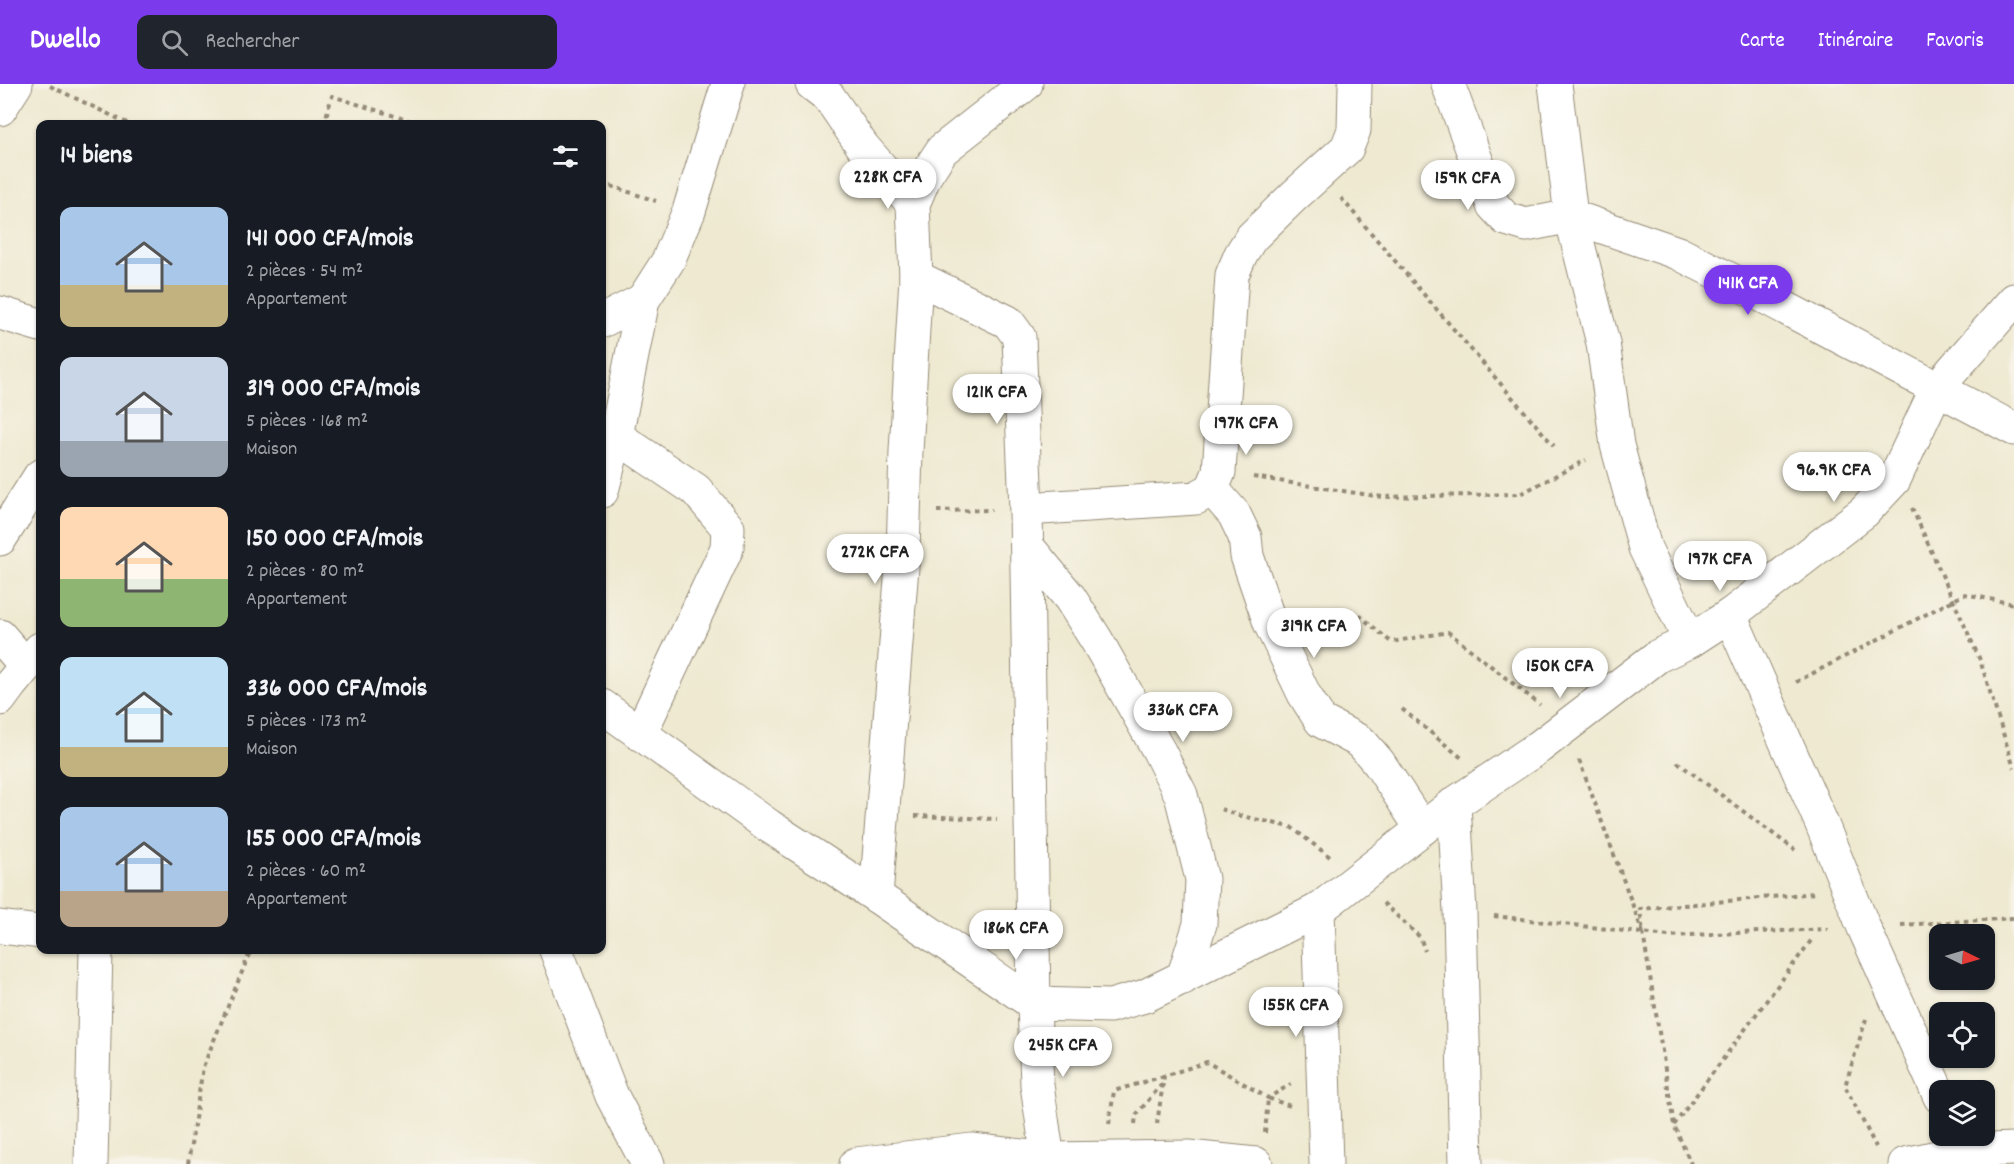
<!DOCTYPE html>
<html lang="fr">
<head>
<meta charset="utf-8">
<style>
	body { margin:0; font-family:Dekko,sans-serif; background:#20242c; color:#f1f3f6; height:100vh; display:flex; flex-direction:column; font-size:22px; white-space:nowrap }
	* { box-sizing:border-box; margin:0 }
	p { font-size:20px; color:#9ea1a6 }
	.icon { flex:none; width:33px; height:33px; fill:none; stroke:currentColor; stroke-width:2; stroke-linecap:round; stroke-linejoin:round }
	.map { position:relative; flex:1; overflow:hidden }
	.details { position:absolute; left:36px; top:36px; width:570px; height:834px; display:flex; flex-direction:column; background:#171b24; border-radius:12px; box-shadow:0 2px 4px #0004 }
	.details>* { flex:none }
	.needle { width:39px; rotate:95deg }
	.controls { position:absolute; left:1929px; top:840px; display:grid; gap:12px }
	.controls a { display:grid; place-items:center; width:66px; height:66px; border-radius:12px; background:#171b24; box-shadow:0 2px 4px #0004; font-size:30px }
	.price { position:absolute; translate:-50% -51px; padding:0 14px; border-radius:21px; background:#fff; color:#222; font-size:20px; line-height:39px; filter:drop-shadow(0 2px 3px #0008) }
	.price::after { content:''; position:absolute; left:50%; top:36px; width:18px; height:14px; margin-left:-9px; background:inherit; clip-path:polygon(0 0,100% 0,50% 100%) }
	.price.on { background:#7c3aed; color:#fff }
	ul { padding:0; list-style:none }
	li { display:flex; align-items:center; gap:18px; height:150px; padding:0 24px }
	li span { display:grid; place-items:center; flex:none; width:168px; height:120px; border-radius:12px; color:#555 }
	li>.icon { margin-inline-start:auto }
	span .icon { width:72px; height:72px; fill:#fffc; stroke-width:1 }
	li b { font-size:26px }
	h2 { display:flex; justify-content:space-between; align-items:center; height:72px; padding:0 24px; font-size:26px }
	header { display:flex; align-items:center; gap:36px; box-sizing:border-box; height:84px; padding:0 30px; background:#7c3aed; color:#fff }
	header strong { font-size:28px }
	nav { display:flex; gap:33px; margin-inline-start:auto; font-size:21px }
	.search { width:420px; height:54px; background:#20242c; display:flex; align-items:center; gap:15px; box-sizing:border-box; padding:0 21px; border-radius:12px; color:#9ea1a6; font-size:22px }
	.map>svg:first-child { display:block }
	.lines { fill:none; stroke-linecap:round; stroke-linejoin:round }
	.minor-casing { stroke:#948a77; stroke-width:35 }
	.path { stroke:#948a77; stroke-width:4; stroke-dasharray:4.5 4.5; stroke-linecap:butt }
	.minor { stroke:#fff; stroke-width:33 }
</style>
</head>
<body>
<header>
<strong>Dwello</strong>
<div class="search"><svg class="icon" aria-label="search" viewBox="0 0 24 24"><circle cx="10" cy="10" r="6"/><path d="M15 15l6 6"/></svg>Rechercher</div>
<nav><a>Carte</a><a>Itinéraire</a><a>Favoris</a></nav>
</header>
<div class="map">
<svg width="2014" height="1080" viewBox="0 0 2014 1080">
	<rect width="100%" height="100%" fill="#f7f3e8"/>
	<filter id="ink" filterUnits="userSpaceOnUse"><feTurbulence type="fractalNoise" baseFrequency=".0167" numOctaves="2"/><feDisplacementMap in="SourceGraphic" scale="12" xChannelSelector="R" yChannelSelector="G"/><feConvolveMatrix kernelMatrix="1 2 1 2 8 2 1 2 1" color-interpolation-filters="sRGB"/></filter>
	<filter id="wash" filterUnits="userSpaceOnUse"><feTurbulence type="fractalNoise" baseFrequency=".008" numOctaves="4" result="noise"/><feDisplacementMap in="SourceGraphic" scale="24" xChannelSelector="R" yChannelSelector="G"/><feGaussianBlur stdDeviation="1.35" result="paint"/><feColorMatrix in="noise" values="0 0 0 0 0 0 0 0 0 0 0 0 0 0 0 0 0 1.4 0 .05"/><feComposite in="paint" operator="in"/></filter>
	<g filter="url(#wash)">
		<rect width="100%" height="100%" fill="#eee9d0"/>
	</g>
	<g filter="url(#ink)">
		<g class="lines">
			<!-- minor casing -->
			<g class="minor-casing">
				<g id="minor">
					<path d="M812 0 829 13 863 63 913 120"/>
					<path d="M1026 0 942 66 925 92 913 120 916 193 1008 238 1019 253 1026 425 1034 920 1037 1001 1048 1075 1050 1080"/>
					<path d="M1448 0 1493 121 1506 135 1526 141 1571 132 1678 169 1759 210 2014 345"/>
					<path d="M1555 0 1571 132 1603 259 1617 361 1645 464 1690 557 1730 531 1821 738 1864 844 1940 1013"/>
					<path d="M0 25 16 0"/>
					<path d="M0 229 40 241"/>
					<path d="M602 237 643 216"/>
					<path d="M616 352 696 406 728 444 727 464 640 650"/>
					<path d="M1212 405 1234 430 1245 453 1247 472 1270 539 1304 610 1321 637 1361 658 1379 679 1422 745"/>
					<path d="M602 407 616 352 643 216 668 177 689 127 728 0"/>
					<path d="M1026 425 1196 414 1212 405 1219 388 1232 191 1241 170 1251 154 1293 113 1347 64 1354 46 1355 0"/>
					<path d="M0 455 40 392"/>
					<path d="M1027 462 1070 514 1097 557 1159 667 1181 711 1202 795 1200 840 1183 894"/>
					<path d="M1730 531 1864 428 1894 396 1937 304 2014 216"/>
					<path d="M0 552 26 582"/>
					<path d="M0 615 11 600 40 565"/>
					<path d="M602 622 769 742 876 812 1034 920 1110 922 1145 912 1318 826 1454 720 1539 663 1658 572 1690 557"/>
					<path d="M1454 720 1460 828 1466 1080"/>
					<path d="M876 812 903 470 906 367 916 193"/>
					<path d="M1318 826 1326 1080"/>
					<path d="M0 843 40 848"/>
					<path d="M556 866 612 1012 648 1080"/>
					<path d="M1957 1052 1964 1067 2014 1065"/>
					<path d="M91 1080 96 866"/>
					<path d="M856 1080 972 1066 1048 1075 1189 1073 1256 1080"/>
					<path d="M1905 1080 1964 1067"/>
				</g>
			</g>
			<!-- path -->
			<g class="path">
				<path d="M50 2 129 40"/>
				<path d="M324 40 332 12 420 40"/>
				<path d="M602 99 656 117"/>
				<path d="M1341 114 1554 362"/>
				<path d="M1253 393 1382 413 1520 410 1586 376"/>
				<path d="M1912 424 1980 576 2014 684"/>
				<path d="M937 427 992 426"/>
				<path d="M1359 531 1391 558 1448 548 1540 621"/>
				<path d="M1796 598 1965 510 2014 520"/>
				<path d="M1402 625 1463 675"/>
				<path d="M1579 676 1643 849 1640 825 1815 809"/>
				<path d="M1677 678 1795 766"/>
				<path d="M1221 725 1237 731 1291 743 1330 773"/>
				<path d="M915 732 997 735"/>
				<path d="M1383 819 1420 853 1425 867"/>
				<path d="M1494 832 1668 852 1828 845"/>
				<path d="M1901 841 2014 834"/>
				<path d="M1643 849 1674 1041 1691 1080"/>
				<path d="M1866 935 1845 1002 1876 1063"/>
				<path d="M1109 1040 1114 1007 1164 992"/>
				<path d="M1135 1040 1136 1031 1162 1000"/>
				<path d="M1157 1040 1164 992 1207 978 1268 1014 1291 1000"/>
				<path d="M1674 1041 1813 854"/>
				<path d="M1265 1049 1268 1014 1290 1022"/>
				<path d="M188 1080 203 983 251 866"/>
			</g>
			<!-- minor -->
			<use href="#minor" class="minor"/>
		</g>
	</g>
</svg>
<div class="controls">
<a><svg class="needle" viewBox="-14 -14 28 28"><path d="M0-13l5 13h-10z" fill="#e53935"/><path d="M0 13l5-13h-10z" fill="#9ea1a6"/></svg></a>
<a><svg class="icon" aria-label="locate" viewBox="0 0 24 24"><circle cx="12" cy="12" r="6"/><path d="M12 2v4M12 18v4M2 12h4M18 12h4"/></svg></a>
<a><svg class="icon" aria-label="layers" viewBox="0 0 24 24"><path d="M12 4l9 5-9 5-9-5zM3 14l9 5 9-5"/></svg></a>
</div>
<b class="price" style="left:888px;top:126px">228K CFA</b>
<b class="price" style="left:1468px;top:127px">159K CFA</b>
<b class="price on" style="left:1748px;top:232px">141K CFA</b>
<b class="price" style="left:997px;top:341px">121K CFA</b>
<b class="price" style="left:1246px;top:372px">197K CFA</b>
<b class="price" style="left:1834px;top:419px">96.9K CFA</b>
<b class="price" style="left:875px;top:501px">272K CFA</b>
<b class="price" style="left:1720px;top:508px">197K CFA</b>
<b class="price" style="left:1314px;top:575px">319K CFA</b>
<b class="price" style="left:1560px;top:615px">150K CFA</b>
<b class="price" style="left:1183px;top:659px">336K CFA</b>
<b class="price" style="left:1016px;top:877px">186K CFA</b>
<b class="price" style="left:1296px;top:954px">155K CFA</b>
<b class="price" style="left:1063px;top:994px">245K CFA</b>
<section class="details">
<h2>14 biens<svg class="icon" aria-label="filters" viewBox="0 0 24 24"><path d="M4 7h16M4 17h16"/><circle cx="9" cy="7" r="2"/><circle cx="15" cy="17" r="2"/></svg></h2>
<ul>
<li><span style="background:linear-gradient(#a9c7e8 65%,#c2b280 0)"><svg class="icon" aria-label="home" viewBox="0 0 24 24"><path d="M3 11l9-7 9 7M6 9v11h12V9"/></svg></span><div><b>141 000 CFA/mois</b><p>2 pièces · 54 m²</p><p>Appartement</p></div></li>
<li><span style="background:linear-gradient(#c9d6e8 70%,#9aa5b1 0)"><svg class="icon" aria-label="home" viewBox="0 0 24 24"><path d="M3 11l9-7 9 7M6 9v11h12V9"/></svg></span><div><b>319 000 CFA/mois</b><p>5 pièces · 168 m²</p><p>Maison</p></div></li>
<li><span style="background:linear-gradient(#ffd9b3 60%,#8fb573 0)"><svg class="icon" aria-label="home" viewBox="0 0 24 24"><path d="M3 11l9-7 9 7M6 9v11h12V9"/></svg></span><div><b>150 000 CFA/mois</b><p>2 pièces · 80 m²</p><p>Appartement</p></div></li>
<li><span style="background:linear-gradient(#bfe0f5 75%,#c2b280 0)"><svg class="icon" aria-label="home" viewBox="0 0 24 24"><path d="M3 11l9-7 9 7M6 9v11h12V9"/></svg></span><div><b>336 000 CFA/mois</b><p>5 pièces · 173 m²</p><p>Maison</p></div></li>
<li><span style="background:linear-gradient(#a9c7e8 70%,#b9a48a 0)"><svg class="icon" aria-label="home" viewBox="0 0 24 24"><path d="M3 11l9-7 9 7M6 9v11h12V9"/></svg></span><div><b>155 000 CFA/mois</b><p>2 pièces · 60 m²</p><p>Appartement</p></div></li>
</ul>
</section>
</div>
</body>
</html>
